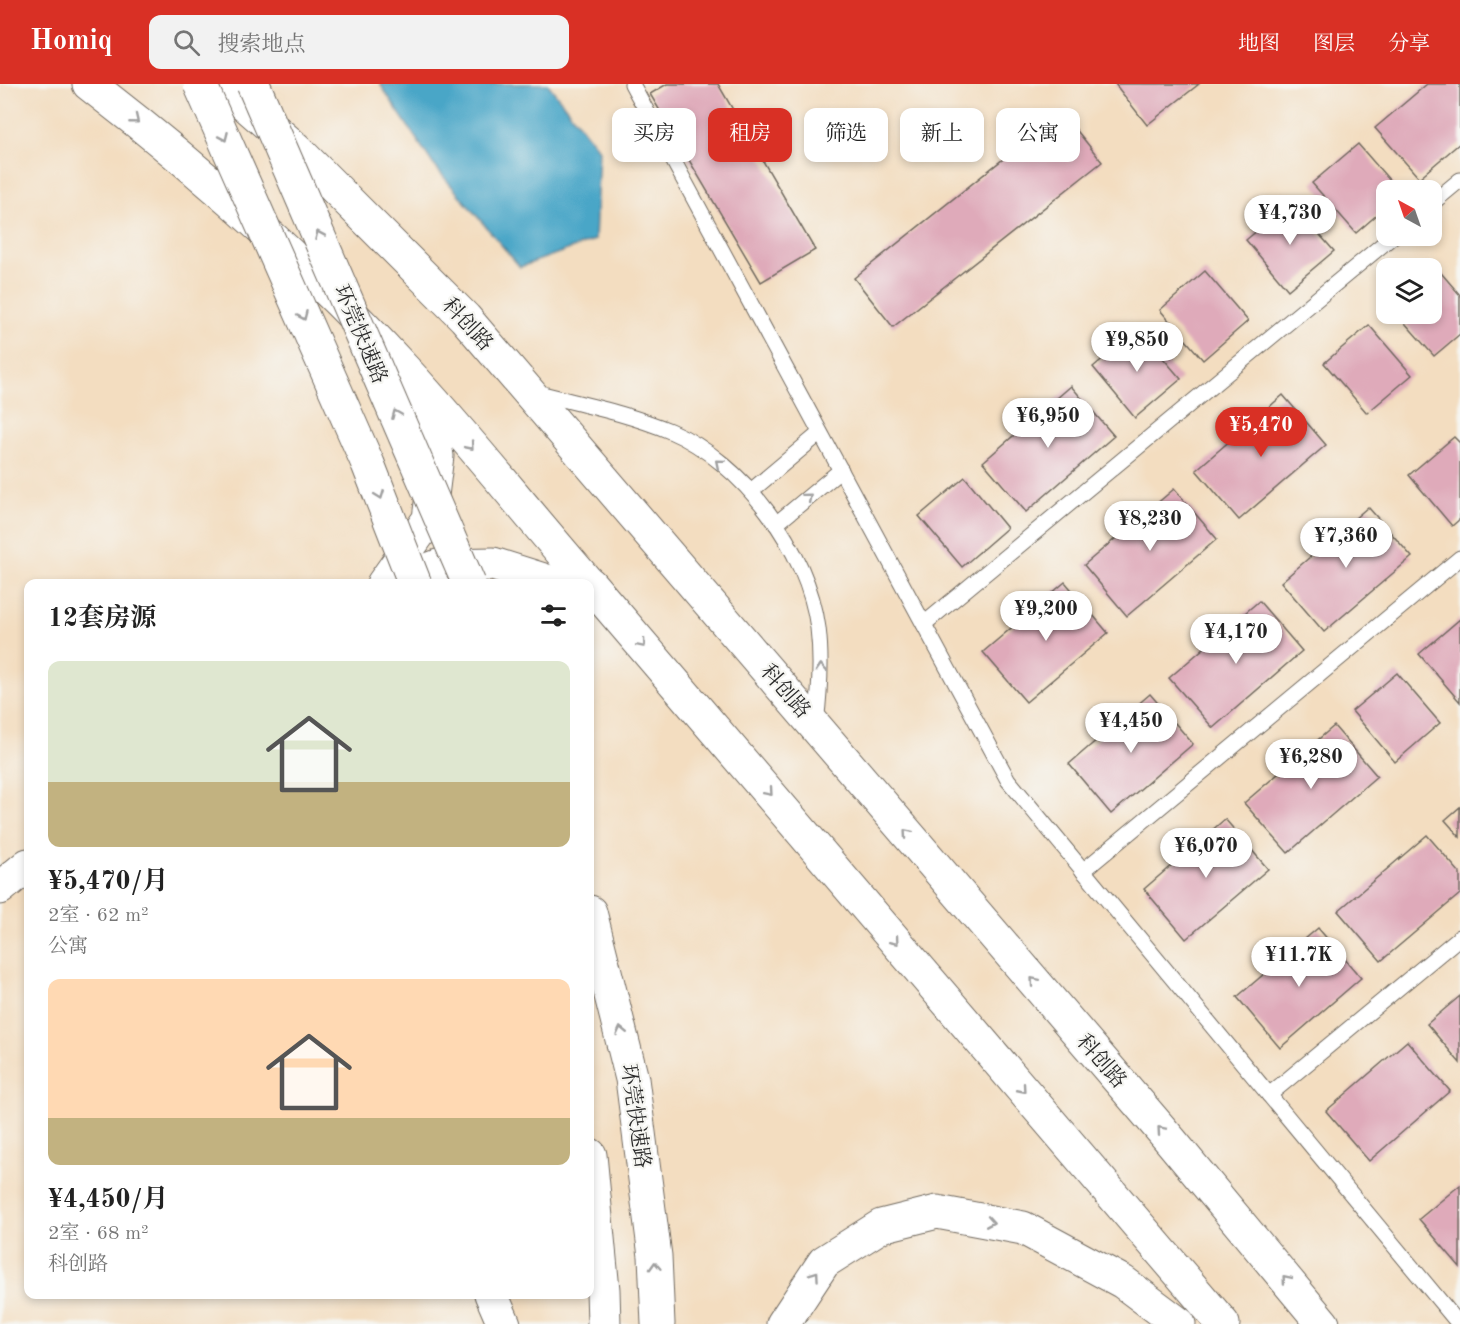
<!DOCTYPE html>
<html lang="zh">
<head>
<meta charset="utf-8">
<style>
	body { margin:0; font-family:"Old Standard TT","Noto Serif SC",serif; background:#f2f2f2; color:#222; height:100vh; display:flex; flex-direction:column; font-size:22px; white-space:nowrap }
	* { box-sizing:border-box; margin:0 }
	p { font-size:20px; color:#767676 }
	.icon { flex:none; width:33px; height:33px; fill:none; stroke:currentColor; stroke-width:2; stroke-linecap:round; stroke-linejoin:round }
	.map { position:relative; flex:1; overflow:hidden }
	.drawer { position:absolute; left:24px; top:495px; width:570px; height:720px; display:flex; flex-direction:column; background:#fff; border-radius:12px; box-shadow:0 3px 9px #0003 }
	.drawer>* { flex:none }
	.hud { position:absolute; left:612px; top:24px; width:570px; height:54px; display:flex; gap:12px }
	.needle { width:39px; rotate:320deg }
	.fabs { position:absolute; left:1376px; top:96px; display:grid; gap:12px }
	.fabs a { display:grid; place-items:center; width:66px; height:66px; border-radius:12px; background:#fff; box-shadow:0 3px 9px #0003; font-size:30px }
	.price { position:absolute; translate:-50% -51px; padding:0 14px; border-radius:21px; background:#fff; color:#222; font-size:20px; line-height:39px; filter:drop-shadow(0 2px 3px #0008) }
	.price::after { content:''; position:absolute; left:50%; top:36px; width:18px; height:14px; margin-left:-9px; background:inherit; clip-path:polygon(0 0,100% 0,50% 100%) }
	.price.on { background:#d93025; color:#fff }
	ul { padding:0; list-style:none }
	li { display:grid; align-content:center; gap:12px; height:318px; padding:0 24px }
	li span { display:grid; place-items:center; height:186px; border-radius:12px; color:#555 }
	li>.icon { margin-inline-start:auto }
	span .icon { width:108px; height:108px; fill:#fffc; stroke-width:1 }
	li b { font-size:26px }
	h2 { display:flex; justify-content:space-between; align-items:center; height:72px; padding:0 24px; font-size:26px }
	.pill { padding:0 21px; border-radius:12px; background:#fff; box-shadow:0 3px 9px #0003; font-size:21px; line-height:54px }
	.pill.on { background:#d93025; color:#fff }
	header { display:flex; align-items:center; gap:36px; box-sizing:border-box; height:84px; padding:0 30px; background:#d93025; color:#fff }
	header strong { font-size:28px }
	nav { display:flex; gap:33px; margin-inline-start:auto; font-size:21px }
	.search { width:420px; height:54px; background:#f2f2f2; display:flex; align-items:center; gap:15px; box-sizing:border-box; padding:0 21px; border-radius:12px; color:#767676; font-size:22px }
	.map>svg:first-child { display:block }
	.water { fill:#48a6c7; stroke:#3a6879; stroke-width:1.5 }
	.building { fill:#dfaaba }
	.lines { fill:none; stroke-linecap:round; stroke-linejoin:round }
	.lane-casing { stroke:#71695f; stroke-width:17 }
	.secondary-casing { stroke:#71695f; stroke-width:35 }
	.highway-casing { stroke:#71695f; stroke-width:35 }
	.lane { stroke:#fff; stroke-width:15 }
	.secondary { stroke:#fff; stroke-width:33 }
	.highway { stroke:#fff; stroke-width:33 }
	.highway-bridge-casing { stroke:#71695f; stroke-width:35; stroke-linecap:butt }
	.highway-bridge { stroke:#fff; stroke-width:33 }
	.oneway { stroke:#a0a0a0 }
	.labels { text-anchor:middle; stroke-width:4.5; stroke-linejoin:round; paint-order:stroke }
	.street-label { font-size:21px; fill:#2b2b2b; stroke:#f6f6f2 }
</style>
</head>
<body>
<header>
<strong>Homiq</strong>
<div class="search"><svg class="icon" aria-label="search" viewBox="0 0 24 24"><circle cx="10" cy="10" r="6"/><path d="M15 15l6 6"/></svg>搜索地点</div>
<nav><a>地图</a><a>图层</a><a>分享</a></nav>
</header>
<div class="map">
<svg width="1460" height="1240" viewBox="0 0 1460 1240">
	<rect width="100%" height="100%" fill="#f6f6f2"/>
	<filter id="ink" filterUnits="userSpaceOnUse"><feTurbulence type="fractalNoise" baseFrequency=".0167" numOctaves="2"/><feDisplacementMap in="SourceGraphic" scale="12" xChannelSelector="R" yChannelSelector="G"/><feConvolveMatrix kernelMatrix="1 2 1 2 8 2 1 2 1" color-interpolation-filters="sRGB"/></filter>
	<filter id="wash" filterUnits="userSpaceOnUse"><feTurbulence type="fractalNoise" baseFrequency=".008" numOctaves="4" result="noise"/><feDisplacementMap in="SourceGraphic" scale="24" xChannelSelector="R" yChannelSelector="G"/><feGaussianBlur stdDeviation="1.35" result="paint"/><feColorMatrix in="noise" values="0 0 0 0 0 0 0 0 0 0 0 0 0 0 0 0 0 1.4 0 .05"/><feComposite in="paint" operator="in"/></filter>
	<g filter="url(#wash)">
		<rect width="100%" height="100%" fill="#f3ddc0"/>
		<!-- water -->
		<path class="water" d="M380 0H548L599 66 595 156 520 183 433 80Z"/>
		<g id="blocks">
			<!-- building -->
			<g class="building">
				<path d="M667 0H718L815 166 761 198 650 10Z"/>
				<path d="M1115 0H1199L1147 41Z"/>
				<path d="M1427 0H1460V59L1419 94 1375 44Z"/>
				<path d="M1062 28 1102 78 893 243 854 194Z"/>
				<path d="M1358 60 1398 106H1386V123L1356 149 1312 99Z"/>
				<path d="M1291 118 1334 167 1288 206 1246 156Z"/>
				<path d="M1436 183 1460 211V250L1434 272 1397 230H1431V188Z"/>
				<path d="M1205 187 1248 237 1203 276 1160 226Z"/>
				<path d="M1369 241 1412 291 1367 329 1324 279Z"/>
				<path d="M1138 245 1181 295 1135 334 1093 283Z"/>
				<path d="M1071 302 1114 352 1026 428 983 378Z"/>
				<path d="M1283 311 1326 361 1239 436 1196 386Z"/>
				<path d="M1454 353 1460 359V435L1452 442 1409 391Z"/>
				<path d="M965 393 1007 444 962 483 919 432Z"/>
				<path d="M1174 405 1217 455 1127 532 1084 481Z"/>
				<path d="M1368 423 1412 473 1324 548 1281 498Z"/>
				<path d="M1065 498 1108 549 1026 618 983 568Z"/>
				<path d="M1259 517 1302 567 1213 644 1169 594Z"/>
				<path d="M1460 535V618L1419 570Z"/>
				<path d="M1397 589 1440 639 1395 678 1352 627Z"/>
				<path d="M1150 610 1193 660 1111 730 1069 680Z"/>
				<path d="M1334 642 1377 692 1288 769 1244 719Z"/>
				<path d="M1460 723V753L1445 736Z"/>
				<path d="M1225 735 1268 785 1186 855 1144 805Z"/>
				<path d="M1427 751 1460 789V810L1381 877 1338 827Z"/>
				<path d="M1318 844 1361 894 1280 964 1237 913Z"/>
				<path d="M1460 912V979L1427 940Z"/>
				<path d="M1407 957 1450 1007 1369 1077 1326 1027Z"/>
				<path d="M1460 1101V1183L1419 1135Z"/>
			</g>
		</g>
	</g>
	<g filter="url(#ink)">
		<use href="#blocks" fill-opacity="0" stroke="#71695f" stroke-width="1.5"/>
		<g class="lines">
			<!-- lane casing -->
			<g class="lane-casing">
				<g id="lane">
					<path d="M632 0 1008 696 1459 1240"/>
					<path d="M1431 120 1460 96"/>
					<path d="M535 308C580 320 627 329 670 347 743 378 808 466 818 544 822 576 820 607 816 639"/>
					<path d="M751 407 820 349"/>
					<path d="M776 440 841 386"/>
					<path d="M924 540 1393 152"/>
					<path d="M1083 787 1460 474"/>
					<path d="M1269 1011 1460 853"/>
				</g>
			</g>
			<!-- secondary casing -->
			<g class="secondary-casing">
				<g id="secondary">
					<path d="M89 0C202 87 309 182 405 286 469 355 527 429 589 500"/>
					<path d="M222 0 296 65 465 234 1171 1057 1323 1240"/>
					<path d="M383 500 429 435 437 372 430 332 421 314"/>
					<path d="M390 500 441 481 493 480 556 500"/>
					<path d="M590 500 1223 1240"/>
					<path d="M0 804 28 781"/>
				</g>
			</g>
			<!-- highway casing -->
			<g class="highway-casing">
				<g id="highway">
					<path d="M590 828 632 995 655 1172 658 1240"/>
					<path d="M590 1071 603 1206 604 1240"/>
					<path d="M491 1210 504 1240"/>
					<path d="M783 1240 824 1178 881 1142 937 1128 1023 1144 1123 1198 1179 1240"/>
				</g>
			</g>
			<!-- lane -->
			<use href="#lane" class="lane"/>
			<!-- secondary -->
			<use href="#secondary" class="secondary"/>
			<!-- highway -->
			<use href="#highway" class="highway"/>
			<!-- highway-bridge casing -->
			<g class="highway-bridge-casing">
				<g id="highway-bridge">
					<path d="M200 0 368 380 415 500"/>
					<path d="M253 0 469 500"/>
				</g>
			</g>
			<!-- highway-bridge -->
			<use href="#highway-bridge" class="highway-bridge"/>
		</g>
		<!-- one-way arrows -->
		<defs><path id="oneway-chevron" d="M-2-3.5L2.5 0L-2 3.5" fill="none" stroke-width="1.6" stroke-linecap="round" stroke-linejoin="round" transform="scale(1.5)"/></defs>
		<g class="oneway">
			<use href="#oneway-chevron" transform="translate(135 36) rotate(39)"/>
			<use href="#oneway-chevron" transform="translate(224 53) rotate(66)"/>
			<use href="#oneway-chevron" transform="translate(319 151) rotate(-114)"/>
			<use href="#oneway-chevron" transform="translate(303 232) rotate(66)"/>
			<use href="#oneway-chevron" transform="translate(396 330) rotate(-113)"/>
			<use href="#oneway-chevron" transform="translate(470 362) rotate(50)"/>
			<use href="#oneway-chevron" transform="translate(719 379) rotate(-140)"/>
			<use href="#oneway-chevron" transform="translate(380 411) rotate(69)"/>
			<use href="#oneway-chevron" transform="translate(808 413) rotate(-40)"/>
			<use href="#oneway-chevron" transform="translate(642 560) rotate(49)"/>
			<use href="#oneway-chevron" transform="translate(821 584) rotate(-93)"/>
			<use href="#oneway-chevron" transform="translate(769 708) rotate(49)"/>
			<use href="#oneway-chevron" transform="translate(907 749) rotate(-131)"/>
			<use href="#oneway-chevron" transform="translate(895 857) rotate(49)"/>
			<use href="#oneway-chevron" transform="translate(1034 897) rotate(-131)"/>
			<use href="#oneway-chevron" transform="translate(621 947) rotate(-103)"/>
			<use href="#oneway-chevron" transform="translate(1022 1005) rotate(49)"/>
			<use href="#oneway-chevron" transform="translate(1161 1046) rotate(-131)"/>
			<use href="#oneway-chevron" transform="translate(990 1138) rotate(10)"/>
			<use href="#oneway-chevron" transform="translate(655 1182) rotate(-93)"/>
			<use href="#oneway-chevron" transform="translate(815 1191) rotate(-55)"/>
			<use href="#oneway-chevron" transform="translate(1286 1195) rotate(-130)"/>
		</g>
	</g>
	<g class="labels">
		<!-- street labels -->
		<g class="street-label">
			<text transform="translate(468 240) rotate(47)" y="7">科创路</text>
			<text transform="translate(361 250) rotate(67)" y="7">环莞快速路</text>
			<text transform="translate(786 607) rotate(49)" y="7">科创路</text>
			<text transform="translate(1102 977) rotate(49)" y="7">科创路</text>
			<text transform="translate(636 1032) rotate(82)" y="7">环莞快速路</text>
		</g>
	</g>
</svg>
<div class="fabs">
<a><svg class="needle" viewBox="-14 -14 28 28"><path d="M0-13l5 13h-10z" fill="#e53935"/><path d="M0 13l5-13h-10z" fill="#767676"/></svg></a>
<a><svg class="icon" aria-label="layers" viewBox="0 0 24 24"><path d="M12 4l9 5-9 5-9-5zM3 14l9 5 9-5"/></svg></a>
</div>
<b class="price" style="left:1290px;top:162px">¥4,730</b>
<b class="price" style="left:1137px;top:289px">¥9,850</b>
<b class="price" style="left:1048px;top:365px">¥6,950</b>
<b class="price on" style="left:1261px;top:374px">¥5,470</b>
<b class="price" style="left:1150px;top:468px">¥8,230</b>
<b class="price" style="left:1346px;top:485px">¥7,360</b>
<b class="price" style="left:1046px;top:558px">¥9,200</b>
<b class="price" style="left:1236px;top:581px">¥4,170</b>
<b class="price" style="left:1131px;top:670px">¥4,450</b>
<b class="price" style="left:1311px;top:706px">¥6,280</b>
<b class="price" style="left:1206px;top:795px">¥6,070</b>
<b class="price" style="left:1299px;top:904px">¥11.7K</b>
<div class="hud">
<a class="pill">买房</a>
<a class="pill on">租房</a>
<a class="pill">筛选</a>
<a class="pill">新上</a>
<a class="pill">公寓</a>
</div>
<section class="drawer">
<h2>12套房源<svg class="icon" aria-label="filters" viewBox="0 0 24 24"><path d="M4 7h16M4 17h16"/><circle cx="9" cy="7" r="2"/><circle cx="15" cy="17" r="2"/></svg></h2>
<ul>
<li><span style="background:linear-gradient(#dfe7d0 65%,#c2b280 0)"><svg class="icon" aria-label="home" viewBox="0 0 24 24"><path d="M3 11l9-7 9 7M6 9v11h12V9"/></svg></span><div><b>¥5,470/月</b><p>2室 · 62 m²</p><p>公寓</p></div></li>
<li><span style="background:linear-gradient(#ffd9b3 75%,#c2b280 0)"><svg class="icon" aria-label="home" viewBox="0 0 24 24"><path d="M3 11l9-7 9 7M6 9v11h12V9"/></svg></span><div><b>¥4,450/月</b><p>2室 · 68 m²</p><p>科创路</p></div></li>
</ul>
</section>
</div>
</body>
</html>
